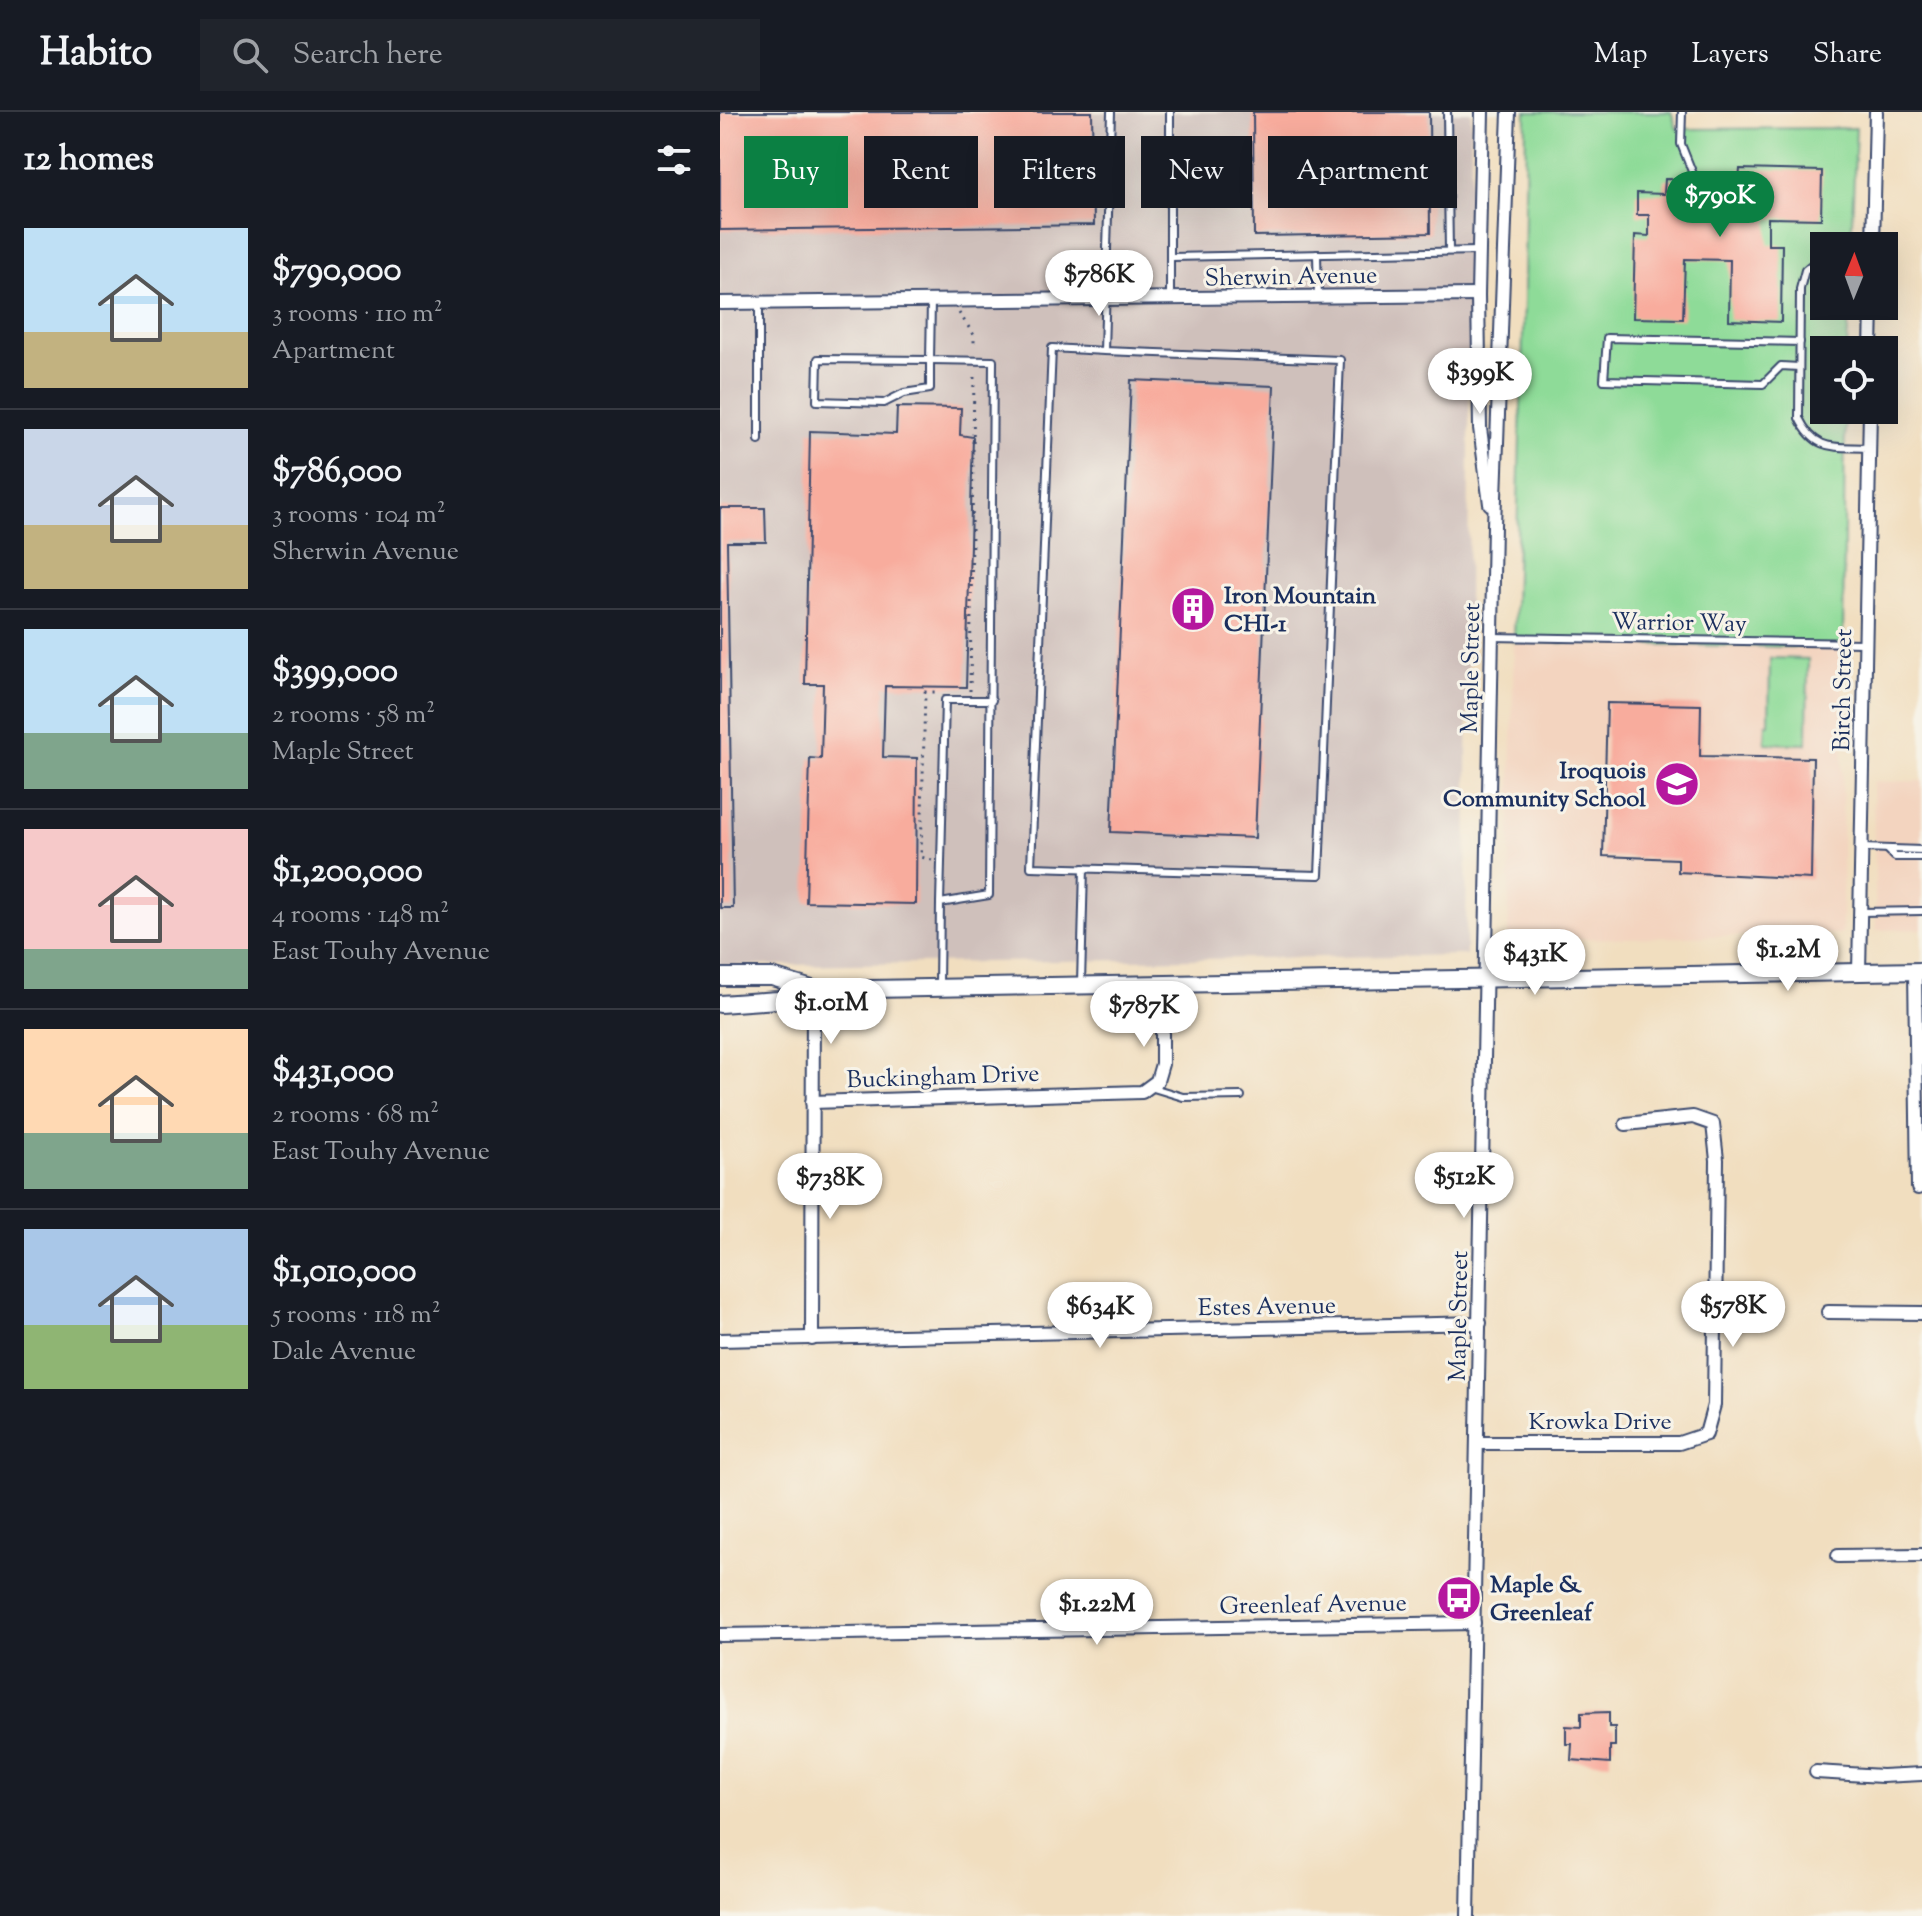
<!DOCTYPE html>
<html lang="en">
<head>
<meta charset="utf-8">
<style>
	body { margin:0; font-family:"Sorts Mill Goudy",serif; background:#20242c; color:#f1f3f6; height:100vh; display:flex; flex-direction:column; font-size:30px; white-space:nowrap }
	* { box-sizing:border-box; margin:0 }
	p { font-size:26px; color:#9ea1a6 }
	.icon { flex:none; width:44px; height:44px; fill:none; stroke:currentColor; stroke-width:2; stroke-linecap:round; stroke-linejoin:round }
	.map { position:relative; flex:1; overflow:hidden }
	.sheet { display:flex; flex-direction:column; background:#171b24; width:720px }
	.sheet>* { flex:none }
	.banner { position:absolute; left:24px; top:24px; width:760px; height:72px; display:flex; gap:16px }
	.needle { width:52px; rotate:1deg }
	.tools { position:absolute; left:1090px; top:120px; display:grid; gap:16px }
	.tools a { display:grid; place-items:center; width:88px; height:88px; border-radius:0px; background:#171b24; box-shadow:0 8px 32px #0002; font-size:40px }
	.price { position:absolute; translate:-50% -68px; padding:0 18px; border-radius:28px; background:#fff; color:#222; font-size:26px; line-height:52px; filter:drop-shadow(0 2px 4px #0008) }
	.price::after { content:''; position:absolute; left:50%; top:48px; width:24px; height:18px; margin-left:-12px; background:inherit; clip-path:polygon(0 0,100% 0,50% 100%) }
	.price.on { background:#0b8043; color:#fff }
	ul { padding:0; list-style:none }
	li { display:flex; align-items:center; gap:24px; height:200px; padding:0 24px }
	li+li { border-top:2px solid #363941 }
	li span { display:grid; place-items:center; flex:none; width:224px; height:160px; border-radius:0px; color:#555 }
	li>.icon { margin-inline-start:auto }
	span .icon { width:96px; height:96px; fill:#fffc; stroke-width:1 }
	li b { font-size:34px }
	h2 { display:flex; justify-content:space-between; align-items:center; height:96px; padding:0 24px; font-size:34px }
	.chip { padding:0 28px; border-radius:0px; background:#171b24; box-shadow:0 8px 32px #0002; font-size:28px; line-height:72px }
	.chip.on { background:#0b8043; color:#fff }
	header { display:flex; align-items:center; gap:48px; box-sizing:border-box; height:112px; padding:0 40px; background:#171b24; border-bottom:2px solid #363941 }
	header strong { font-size:38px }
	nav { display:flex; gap:44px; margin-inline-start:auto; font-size:28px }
	.search { width:560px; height:72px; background:#20242c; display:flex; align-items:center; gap:20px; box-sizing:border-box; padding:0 28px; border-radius:0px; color:#9ea1a6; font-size:30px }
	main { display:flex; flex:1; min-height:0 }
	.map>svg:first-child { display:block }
	.built { fill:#f3d4bf }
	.industrial { fill:#cfc0bb }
	.green { fill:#8edb98; stroke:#54857b; stroke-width:2 }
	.building { fill:#f8ac9d }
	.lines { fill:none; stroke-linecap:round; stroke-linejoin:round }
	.lane-casing { stroke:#3b496d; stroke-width:10 }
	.street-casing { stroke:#3b496d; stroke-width:16 }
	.secondary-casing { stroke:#3b496d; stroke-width:20 }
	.path { stroke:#3b496d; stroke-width:3; stroke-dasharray:2 6; stroke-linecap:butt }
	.lane { stroke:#fff; stroke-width:6 }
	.street { stroke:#fff; stroke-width:12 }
	.secondary { stroke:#fff; stroke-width:16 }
	.labels { text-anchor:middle; stroke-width:6; stroke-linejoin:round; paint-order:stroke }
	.street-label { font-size:24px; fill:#1b2f5e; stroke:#f7f3e8 }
	.poi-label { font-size:24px; font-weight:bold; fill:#1b2f5e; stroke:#f7f3e8; text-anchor:start }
</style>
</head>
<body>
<header>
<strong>Habito</strong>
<div class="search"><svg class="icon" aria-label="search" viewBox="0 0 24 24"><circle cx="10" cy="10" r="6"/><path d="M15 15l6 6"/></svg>Search here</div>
<nav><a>Map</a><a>Layers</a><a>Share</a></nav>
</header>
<main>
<section class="sheet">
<h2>12 homes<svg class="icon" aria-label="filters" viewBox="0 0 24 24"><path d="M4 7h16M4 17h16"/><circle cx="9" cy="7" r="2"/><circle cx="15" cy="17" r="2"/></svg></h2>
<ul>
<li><span style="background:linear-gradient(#bfe0f5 65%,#c2b280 0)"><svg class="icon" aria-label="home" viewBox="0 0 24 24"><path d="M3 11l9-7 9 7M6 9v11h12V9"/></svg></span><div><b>$790,000</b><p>3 rooms · 110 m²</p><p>Apartment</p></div></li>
<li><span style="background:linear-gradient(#c9d6e8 60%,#c2b280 0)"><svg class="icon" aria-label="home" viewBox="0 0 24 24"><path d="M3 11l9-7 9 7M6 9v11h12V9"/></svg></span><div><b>$786,000</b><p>3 rooms · 104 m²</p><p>Sherwin Avenue</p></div></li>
<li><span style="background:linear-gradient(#bfe0f5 65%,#7fa58c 0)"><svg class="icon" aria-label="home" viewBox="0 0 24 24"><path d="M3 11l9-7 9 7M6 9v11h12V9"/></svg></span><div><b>$399,000</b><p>2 rooms · 58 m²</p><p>Maple Street</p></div></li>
<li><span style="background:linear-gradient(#f6c9c9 75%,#7fa58c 0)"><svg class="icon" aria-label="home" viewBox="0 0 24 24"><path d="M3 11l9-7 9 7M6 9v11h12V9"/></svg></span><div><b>$1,200,000</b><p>4 rooms · 148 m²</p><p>East Touhy Avenue</p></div></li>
<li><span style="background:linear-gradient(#ffd9b3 65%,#7fa58c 0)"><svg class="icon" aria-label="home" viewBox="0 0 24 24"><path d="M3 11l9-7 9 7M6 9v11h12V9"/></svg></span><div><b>$431,000</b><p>2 rooms · 68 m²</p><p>East Touhy Avenue</p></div></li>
<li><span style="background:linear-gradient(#a9c7e8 60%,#8fb573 0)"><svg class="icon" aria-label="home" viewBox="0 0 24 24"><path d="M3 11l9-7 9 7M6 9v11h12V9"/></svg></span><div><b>$1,010,000</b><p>5 rooms · 118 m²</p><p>Dale Avenue</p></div></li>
</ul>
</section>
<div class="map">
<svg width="1202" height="1804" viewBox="0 0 1202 1804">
	<rect width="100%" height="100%" fill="#f7f3e8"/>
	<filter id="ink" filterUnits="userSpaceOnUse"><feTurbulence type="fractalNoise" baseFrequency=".0125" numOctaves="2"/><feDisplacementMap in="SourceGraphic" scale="16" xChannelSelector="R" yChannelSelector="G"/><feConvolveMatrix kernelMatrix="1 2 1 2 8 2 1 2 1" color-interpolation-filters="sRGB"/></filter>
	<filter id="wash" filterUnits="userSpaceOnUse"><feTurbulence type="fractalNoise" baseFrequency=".006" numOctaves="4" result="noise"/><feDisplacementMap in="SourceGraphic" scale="32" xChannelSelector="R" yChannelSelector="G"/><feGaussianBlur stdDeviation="1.8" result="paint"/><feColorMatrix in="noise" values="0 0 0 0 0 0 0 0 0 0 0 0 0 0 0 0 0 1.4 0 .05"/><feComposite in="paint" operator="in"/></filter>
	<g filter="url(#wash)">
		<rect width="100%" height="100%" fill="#f1debf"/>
		<!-- built -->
		<g class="built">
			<path d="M794 530 1123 536 1122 822 788 828Z"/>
			<path d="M1202 669V817L1156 818 1153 670Z"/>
		</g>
		<!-- industrial -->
		<path class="industrial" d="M0 0H751L746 843 0 854Z"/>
		<!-- green -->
		<g class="green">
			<path d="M806 0H951L957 17 1136 16 1131 134H1104V194H1129L1127 238H1104V298H1125L1123 536 794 530 804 188Z"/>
			<path d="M1050 546 1088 547 1087 632 1045 631 1046 612H1049Z"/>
		</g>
		<g id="blocks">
			<!-- building -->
			<g class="building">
				<path d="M0 0H372L374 113 0 118Z"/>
				<path d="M533 0H709L710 121 534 124Z"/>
				<path d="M1020 57 1102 59 1101 107 1048 106V133H1062L1061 210 1009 208 1010 148 965 147 963 207 913 206 915 123 929 124V103H917V81L944 82 945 67 1019 68Z"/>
				<path d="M411 268 554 274 535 726 391 720Z"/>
				<path d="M177 295 241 296 240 323 253 325 246 575 165 574 163 645 197 646 196 792 86 790 90 646 101 647 103 572H85L90 319 176 322Z"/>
				<path d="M0 396H45L46 430H7L13 796H0Z"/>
				<path d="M887 591 981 593 980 644 1093 646 1091 767 958 760V747L883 744Z"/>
				<path d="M889 1600V1615H895V1634H890V1651L851 1648 852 1632H846V1614L861 1615V1601Z"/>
			</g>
		</g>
	</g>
	<g filter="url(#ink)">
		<use href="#blocks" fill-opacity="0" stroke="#3b496d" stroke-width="2"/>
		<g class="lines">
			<!-- lane casing -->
			<g class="lane-casing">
				<g id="lane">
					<path d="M450 0V187"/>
					<path d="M727 0 729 139"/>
					<path d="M962 0 961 32 973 62"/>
					<path d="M597 142 598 185"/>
					<path d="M1104 142 1085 158 1080 177 1079 306C1096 341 1115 334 1149 336"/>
					<path d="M452 145 759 139"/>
					<path d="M211 189 210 248 273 249 269 783 220 791 219 873"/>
					<path d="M39 191V328"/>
					<path d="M384 239 620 248 599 763 311 755 332 236 384 239 391 0"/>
					<path d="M98 247 210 248V277L184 281 164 291 97 289Z"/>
					<path d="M1079 255 1061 254 1043 272 884 268 887 226 1080 230"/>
					<path d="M772 525 1144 531"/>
					<path d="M1142 736 1202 738"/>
					<path d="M1168 738 1175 745H1202"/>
					<path d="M220 791 225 588H272"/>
					<path d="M1140 800 1202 799"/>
					<path d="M361 871 364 756"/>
					<path d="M430 975 463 985 521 984"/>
				</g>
			</g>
			<!-- street casing -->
			<g class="street-casing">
				<g id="street">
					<path d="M762 0 758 183 760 316 770 392"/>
					<path d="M1153 134 1156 0"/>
					<path d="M0 191 758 183"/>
					<path d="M1151 238 1152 194"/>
					<path d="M1195 859 1198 1076"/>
					<path d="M1139 860 1150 298"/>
					<path d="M412 874 442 912"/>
					<path d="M92 990 422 980 437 969 442 952V912L467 872"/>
					<path d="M1108 1200 1202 1201"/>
					<path d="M92 1227 93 878"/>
					<path d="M0 1228 760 1211"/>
					<path d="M758 1331H959L986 1322 994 1293 997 1048 993 1012 973 1005 906 1012"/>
					<path d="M1118 1444 1202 1443"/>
					<path d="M0 1523 754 1511"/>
					<path d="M1096 1660 1162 1664 1202 1662"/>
					<path d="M748 1804 774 413 789 0"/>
				</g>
			</g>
			<!-- secondary casing -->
			<g class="secondary-casing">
				<g id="secondary">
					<path d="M0 865H52L92 877"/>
					<path d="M0 892 58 888 93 878 1202 859"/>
				</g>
			</g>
			<!-- path -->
			<g class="path">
				<path d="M239 201 254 223V236"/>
				<path d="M250 579 254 261"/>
				<path d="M212 748 201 745 205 580H216"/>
			</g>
			<!-- lane -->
			<use href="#lane" class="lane"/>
			<!-- street -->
			<use href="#street" class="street"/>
			<!-- secondary -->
			<use href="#secondary" class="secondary"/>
		</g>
	</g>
	<!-- icons -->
	<defs>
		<g id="building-disc" transform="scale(2.3)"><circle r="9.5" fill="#b5179e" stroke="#f7f3e8"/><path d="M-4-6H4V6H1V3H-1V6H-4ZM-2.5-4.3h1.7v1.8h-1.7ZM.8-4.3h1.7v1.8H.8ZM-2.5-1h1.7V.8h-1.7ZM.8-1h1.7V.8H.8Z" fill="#fff"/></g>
		<g id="school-disc" transform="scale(2.3)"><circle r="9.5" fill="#b5179e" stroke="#f7f3e8"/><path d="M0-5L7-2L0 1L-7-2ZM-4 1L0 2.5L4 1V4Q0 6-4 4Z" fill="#fff"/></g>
		<g id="bus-disc" transform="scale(2.3)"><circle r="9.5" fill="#b5179e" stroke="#f7f3e8"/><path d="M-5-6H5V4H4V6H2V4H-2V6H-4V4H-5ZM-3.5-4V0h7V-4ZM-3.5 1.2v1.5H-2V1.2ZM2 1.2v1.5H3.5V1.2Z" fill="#fff"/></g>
	</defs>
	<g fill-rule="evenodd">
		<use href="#building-disc" x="473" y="497"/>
		<use href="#school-disc" x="957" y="672"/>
		<use href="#bus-disc" x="739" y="1486"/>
	</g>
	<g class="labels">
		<!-- street labels -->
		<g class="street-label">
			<text transform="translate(571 164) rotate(-1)" y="8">Sherwin Avenue</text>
			<text transform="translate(959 510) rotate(1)" y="8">Warrior Way</text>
			<text transform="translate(750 556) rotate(-89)" y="8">Maple Street</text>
			<text transform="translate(1122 578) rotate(-89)" y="8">Birch Street</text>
			<text transform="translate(223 964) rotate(-2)" y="8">Buckingham Drive</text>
			<text transform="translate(547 1194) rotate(-1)" y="8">Estes Avenue</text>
			<text transform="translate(738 1204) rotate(-89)" y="8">Maple Street</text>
			<text x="880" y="1317">Krowka Drive</text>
			<text transform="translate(593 1492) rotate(-1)" y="8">Greenleaf Avenue</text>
		</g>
		<!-- poi labels -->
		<g class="poi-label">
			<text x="504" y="491">Iron Mountain<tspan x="504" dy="28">CHI-1</tspan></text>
			<text x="926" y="666" text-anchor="end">Iroquois<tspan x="926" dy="28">Community School</tspan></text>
			<text x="770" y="1480">Maple &amp;<tspan x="770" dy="28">Greenleaf</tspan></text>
		</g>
	</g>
</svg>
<div class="tools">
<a><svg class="needle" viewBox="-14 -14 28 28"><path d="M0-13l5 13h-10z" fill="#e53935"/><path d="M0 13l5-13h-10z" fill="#9ea1a6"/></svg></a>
<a><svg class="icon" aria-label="locate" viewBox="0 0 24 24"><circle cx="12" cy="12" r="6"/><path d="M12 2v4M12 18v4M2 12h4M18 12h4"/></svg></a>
</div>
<b class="price on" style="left:1000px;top:127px">$790K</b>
<b class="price" style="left:379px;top:206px">$786K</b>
<b class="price" style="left:760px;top:304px">$399K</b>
<b class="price" style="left:1068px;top:881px">$1.2M</b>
<b class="price" style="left:815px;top:885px">$431K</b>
<b class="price" style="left:111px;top:934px">$1.01M</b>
<b class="price" style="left:424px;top:937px">$787K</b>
<b class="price" style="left:744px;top:1108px">$512K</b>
<b class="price" style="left:110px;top:1109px">$738K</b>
<b class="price" style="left:1013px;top:1237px">$578K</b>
<b class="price" style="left:380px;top:1238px">$634K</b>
<b class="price" style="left:377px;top:1535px">$1.22M</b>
<div class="banner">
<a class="chip on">Buy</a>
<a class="chip">Rent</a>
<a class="chip">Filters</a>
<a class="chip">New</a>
<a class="chip">Apartment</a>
</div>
</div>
</main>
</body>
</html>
